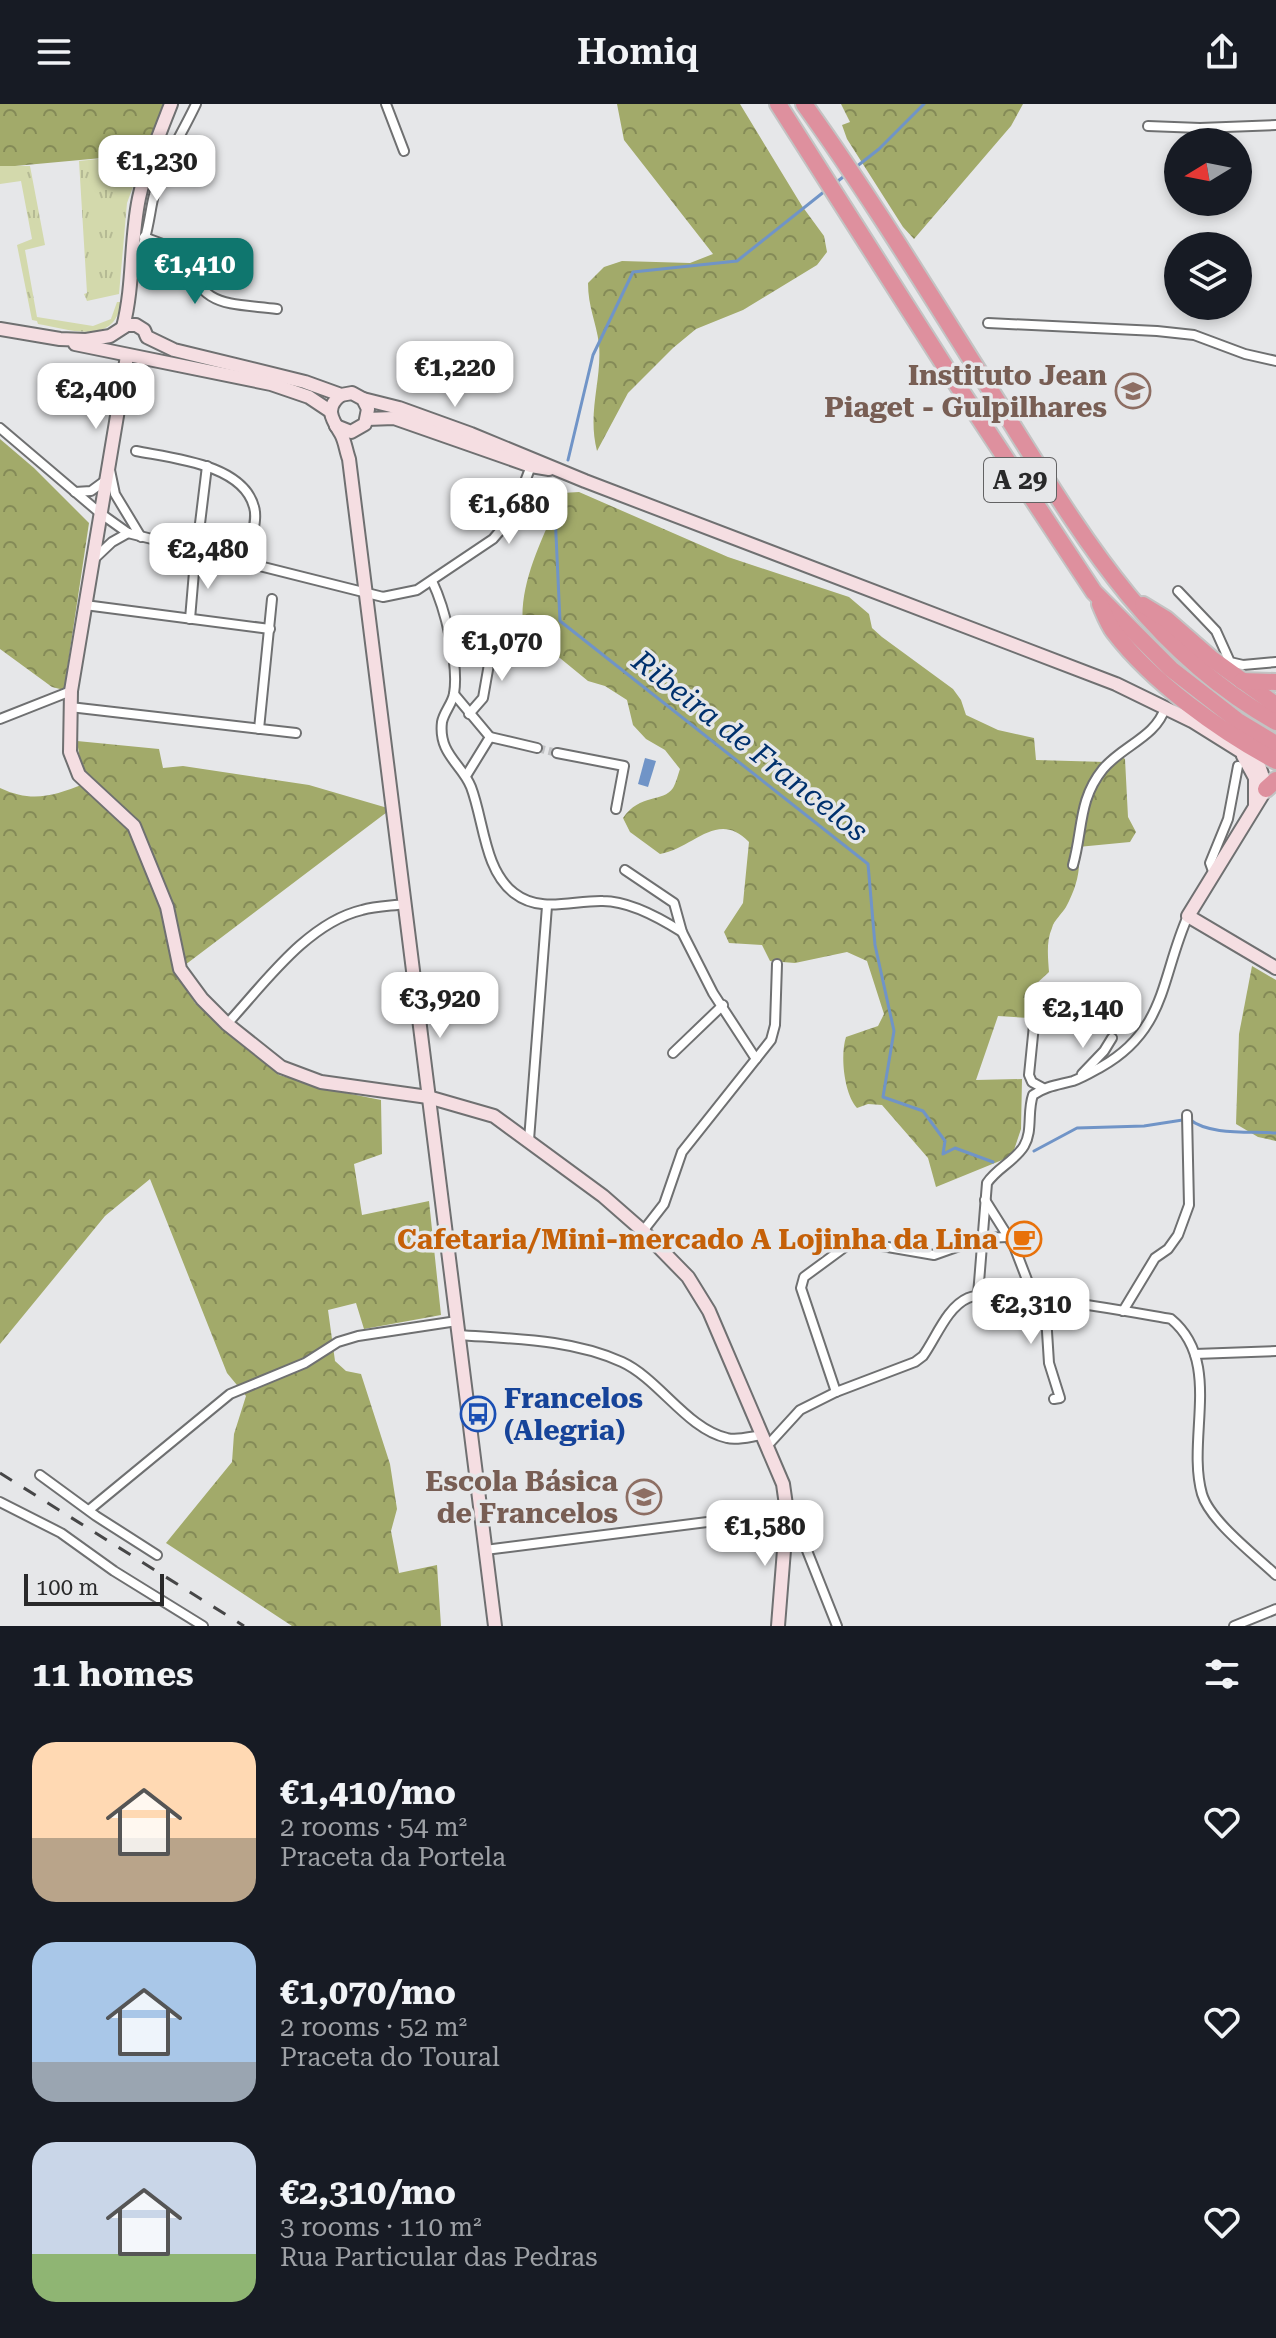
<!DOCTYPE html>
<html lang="en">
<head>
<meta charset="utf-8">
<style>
	body { margin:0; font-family:"Roboto Serif",serif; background:#20242c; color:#f1f3f6; height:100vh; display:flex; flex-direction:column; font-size:30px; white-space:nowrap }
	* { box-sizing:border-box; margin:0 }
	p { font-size:26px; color:#9ea1a6 }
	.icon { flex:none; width:44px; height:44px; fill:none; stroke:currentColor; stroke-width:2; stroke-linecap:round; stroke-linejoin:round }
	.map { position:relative; height:1522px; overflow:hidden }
	.details { display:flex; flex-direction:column; background:#171b24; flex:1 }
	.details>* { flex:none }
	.needle { width:52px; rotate:260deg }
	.buttons { position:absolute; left:1164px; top:24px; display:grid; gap:16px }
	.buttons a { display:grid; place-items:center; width:88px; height:88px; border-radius:50%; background:#171b24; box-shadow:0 4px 12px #0003; font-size:40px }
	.scale { position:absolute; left:24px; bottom:20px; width:140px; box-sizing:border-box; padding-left:8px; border:4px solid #29292a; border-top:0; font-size:22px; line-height:28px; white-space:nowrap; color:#29292a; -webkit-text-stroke:6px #e6e7e9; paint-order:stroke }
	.price { position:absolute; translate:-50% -68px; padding:0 18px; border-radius:16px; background:#fff; color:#222; font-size:26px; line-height:52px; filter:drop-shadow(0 2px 4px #0008) }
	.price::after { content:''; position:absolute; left:50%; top:48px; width:24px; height:18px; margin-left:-12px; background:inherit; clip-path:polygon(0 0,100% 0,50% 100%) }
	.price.on { background:#0f766e; color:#fff }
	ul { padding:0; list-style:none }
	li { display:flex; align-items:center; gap:24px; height:200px; padding:0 32px }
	li span { display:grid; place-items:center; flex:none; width:224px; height:160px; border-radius:24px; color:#555 }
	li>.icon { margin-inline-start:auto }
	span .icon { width:96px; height:96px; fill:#fffc; stroke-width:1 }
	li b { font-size:34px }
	h2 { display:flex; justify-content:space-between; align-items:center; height:96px; padding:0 32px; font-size:34px }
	header { display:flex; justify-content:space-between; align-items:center; height:104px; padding:0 32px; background:#171b24; font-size:36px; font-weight:600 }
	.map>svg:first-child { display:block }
	.grass { fill:url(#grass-tufts) }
	.forest { fill:url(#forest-crowns) }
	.water { fill:#7094c7 }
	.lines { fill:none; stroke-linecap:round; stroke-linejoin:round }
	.stream { stroke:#7094c7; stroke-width:3 }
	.street-tunnel { stroke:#c0c1c3; stroke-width:8; stroke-dasharray:8 4; stroke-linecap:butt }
	.street-casing { stroke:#6f7071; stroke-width:12 }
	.secondary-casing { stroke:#6f7071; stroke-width:16 }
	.highway-casing { stroke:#c3c3c3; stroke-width:20 }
	.street { stroke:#fff; stroke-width:8 }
	.secondary { stroke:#f5dee2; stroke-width:12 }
	.highway { stroke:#de909e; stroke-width:16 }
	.rail { stroke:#464647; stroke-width:3; stroke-dasharray:14 14; stroke-linecap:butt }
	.labels { text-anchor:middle; stroke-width:7; stroke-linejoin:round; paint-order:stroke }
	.shield { fill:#e6e7e9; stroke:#626263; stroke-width:2 }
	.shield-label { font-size:26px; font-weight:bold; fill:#29292a }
	.education-label { font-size:28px; font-weight:bold; fill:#785e54; stroke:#e6e7e9; text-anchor:end }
	.food-label { font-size:28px; font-weight:bold; fill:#c56008; stroke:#e6e7e9; text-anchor:end }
	.transit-label { font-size:28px; font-weight:bold; fill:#164399; stroke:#e6e7e9; text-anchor:start }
	.water-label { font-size:30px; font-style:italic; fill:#00316d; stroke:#e6e7e9 }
</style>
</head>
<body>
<header><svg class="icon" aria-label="menu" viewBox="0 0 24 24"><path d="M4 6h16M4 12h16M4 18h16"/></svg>Homiq<svg class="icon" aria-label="share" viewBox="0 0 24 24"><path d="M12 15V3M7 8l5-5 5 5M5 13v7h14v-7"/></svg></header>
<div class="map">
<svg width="1276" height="1522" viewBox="0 0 1276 1522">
	<defs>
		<pattern id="grass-tufts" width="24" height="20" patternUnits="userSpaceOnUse" patternTransform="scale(2)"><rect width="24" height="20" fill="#d3d9ac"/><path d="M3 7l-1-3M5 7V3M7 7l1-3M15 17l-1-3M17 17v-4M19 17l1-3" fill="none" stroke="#b5ba94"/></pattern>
		<pattern id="forest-crowns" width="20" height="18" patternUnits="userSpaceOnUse" patternTransform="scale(2)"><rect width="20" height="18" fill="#a2aa6a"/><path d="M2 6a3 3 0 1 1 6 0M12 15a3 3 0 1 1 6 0" fill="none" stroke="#848a57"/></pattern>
	</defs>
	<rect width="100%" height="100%" fill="#e6e7e9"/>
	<!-- grass -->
	<g class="grass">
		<path d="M145 50 127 99 119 190 87 197 84 190 87 189 79 57Z"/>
		<path d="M0 62H30L45 141 25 146 37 213 93 222 111 215 117 198H121C115 243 69 225 38 220L37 217 32 216 17 141 32 135 21 77 0 80Z"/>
	</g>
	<!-- forest -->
	<g class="forest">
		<path d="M0 0H163L145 50 15 62H0Z"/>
		<path d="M617 0H740L802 102 824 132 827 148 817 161 743 206 696 225 673 244 628 289 597 347C587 308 602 277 599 240 596 217 588 203 588 179L604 163 622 157 690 159 713 150 624 36Z"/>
		<path d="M841 0H1023L1011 22 914 135 903 123 847 35 842 21 850 18Z"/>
		<path d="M0 335 34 364 89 419 64 586 52 583 0 545Z"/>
		<path d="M579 388 728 453 849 493 869 510 872 524 882 533 953 585 961 596 966 611 998 626 1034 634 1036 656 1106 658 1118 650 1125 655 1128 713 1136 728 1130 738 1078 743C1082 765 1076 784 1066 803 1062 810 1054 816 1052 824 1046 837 1048 854 1049 868L1036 880 1029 914 998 912 976 976 1022 975 1021 1025 1012 1052 936 1083 928 1054 882 1001 868 1000 857 1004C844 990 840 951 846 933L878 922 884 910 867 857 847 848 795 859 770 857 762 841 729 839 724 828 743 799 749 738C717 705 693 745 660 750L630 728 623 714C640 689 663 699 673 684 676 679 678 671 680 665L665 646 646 635 633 621 627 596 605 582 588 577 555 550 526 539C512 488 543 435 562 389Z"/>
		<path d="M77 637 159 645 163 664 183 662 309 681 391 705 181 864 184 881 195 899 265 955 279 971 331 986 381 996 382 1050 354 1060 362 1111 429 1097 441 1211 364 1225 356 1199 328 1206 335 1257 346 1267 361 1270 390 1360 397 1405 391 1427 399 1469 437 1461 441 1522H292L166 1439 232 1358 234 1330 246 1292 227 1269 150 1075 105 1112 0 1240V684C32 699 53 692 84 680Z"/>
		<path d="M1252 862 1276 876V1037L1258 1033 1236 1020 1239 930Z"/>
	</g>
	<!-- water -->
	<path class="water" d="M645 654 656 657 648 683 638 680Z"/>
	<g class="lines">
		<!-- stream -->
		<g class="stream">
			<path d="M856 63 879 45 924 0"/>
			<path d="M834 80 847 70"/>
			<path d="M568 356 593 251 633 168 737 157 825 87"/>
			<path d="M554 388 560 517 868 760 875 841 894 927 883 993 923 1007 945 1037 943 1050 955 1044 993 1058"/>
			<path d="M1034 1047 1077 1024 1144 1022 1189 1015C1210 1032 1251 1027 1276 1029"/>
		</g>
		<!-- street-tunnel -->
		<path class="street-tunnel" d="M537 644 557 649"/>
		<!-- street casing -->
		<g class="street-casing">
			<g id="street">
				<path d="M386 0 404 47"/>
				<path d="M1148 22 1200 24 1276 21"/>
				<path d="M144 133 179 146C205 204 218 198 277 205"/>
				<path d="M133 155C148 143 149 109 154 91 161 62 183 28 196 0"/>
				<path d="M988 219 1157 227 1194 231 1245 250 1276 257"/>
				<path d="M0 324 100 409 128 429 383 493 417 486 493 435 511 414 531 362"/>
				<path d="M136 347C171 354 243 360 254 403 258 416 251 433 249 446"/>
				<path d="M110 366 115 390 141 433"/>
				<path d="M75 388 91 387 106 376"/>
				<path d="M198 436 207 362"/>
				<path d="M94 455 112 438 128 429"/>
				<path d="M432 477C445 504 459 560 454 590 452 600 444 608 442 618 438 650 462 660 471 683 484 717 484 766 514 789 541 810 573 796 603 797 630 797 660 814 682 828"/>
				<path d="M1178 487 1216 527 1230 558 1243 561 1276 558"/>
				<path d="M85 501 270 525"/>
				<path d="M190 515 195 456"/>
				<path d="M454 590 490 633 466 672"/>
				<path d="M70 603 296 629"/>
				<path d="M469 610 483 594 489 560 478 543"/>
				<path d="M0 615 71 587"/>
				<path d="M259 625 272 495"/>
				<path d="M490 633 537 644"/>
				<path d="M557 649 624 662 616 705"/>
				<path d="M1073 761C1083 726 1078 696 1103 665 1122 642 1156 633 1165 604"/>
				<path d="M625 766 674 799 682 828 713 889 756 955"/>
				<path d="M1214 770 1210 759 1228 715 1238 662"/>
				<path d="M1037 891 1029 971 1032 978 1043 984"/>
				<path d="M227 920C264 880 307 819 362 806 376 802 391 802 405 800"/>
				<path d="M673 949 723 901"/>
				<path d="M1082 970 1104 947 1112 934"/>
				<path d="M529 1036 547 802"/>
				<path d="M985 1096 1014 1142 1034 1194"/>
				<path d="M643 1127 664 1100 682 1048 771 936 775 921 777 860"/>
				<path d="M978 1191 987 1079C997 1064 1015 1057 1024 1042 1033 1027 1027 1008 1033 991 1046 982 1058 981 1073 977 1082 974 1092 968 1101 963 1167 926 1161 872 1188 812"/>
				<path d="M1045 1196 1049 1259 1060 1294 1054 1295"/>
				<path d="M1123 1207 1155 1154 1168 1145 1178 1131 1189 1101 1187 1011"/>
				<path d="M458 1231C514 1235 571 1235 622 1258 659 1275 687 1325 727 1334 738 1337 752 1332 763 1331"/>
				<path d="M1195 1250 1276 1247"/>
				<path d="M836 1288 801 1184 804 1173 853 1137 934 1151 982 1134 1008 1133"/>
				<path d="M768 1341 800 1306 836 1288 915 1258 923 1252C936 1234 947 1203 968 1194 995 1182 1135 1209 1171 1215 1223 1258 1186 1334 1202 1390 1210 1417 1255 1451 1276 1471"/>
				<path d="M40 1371 96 1412 157 1451"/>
				<path d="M0 1398 61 1429 114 1467 203 1522"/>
				<path d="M89 1406 230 1290 305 1259 338 1238 358 1232 457 1217"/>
				<path d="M485 1446 787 1408 804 1439 837 1522"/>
				<path d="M1234 1522 1276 1505"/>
			</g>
		</g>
		<!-- secondary casing -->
		<g class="secondary-casing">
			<g id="secondary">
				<path d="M123 223C134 181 130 137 139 94 146 62 159 31 171 0"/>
				<path d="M0 225 60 235 86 236 110 232 127 221H136L144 226 147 233 174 246 305 278 341 291 352 289 363 295 368 305 365 320 351 328 336 322"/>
				<path d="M75 240 271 280 309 293 330 307"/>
				<path d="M127 252 71 587 70 648 79 671 134 722 167 803 180 865 202 895 227 920 281 963 321 978 428 993 494 1012 603 1092 643 1127 688 1173 709 1207 783 1380 787 1408 778 1522"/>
				<path d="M341 291C324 304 332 315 341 330 345 337 346 347 349 355L495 1522"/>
				<path d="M363 295 399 304 471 330 585 377 1116 580 1192 617 1240 647C1259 652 1262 668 1266 685L1188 812 1276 864"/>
				<path d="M367 315 394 314 531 362 549 365"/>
				<path d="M1243 652 1255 674V702"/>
			</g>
		</g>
		<!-- highway casing -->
		<g class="highway-casing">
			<g id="highway">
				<path d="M778 0 946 264 1094 488 1171 565 1238 617 1276 640"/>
				<path d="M804 0C875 99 938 204 1003 306 1079 427 1147 546 1276 618"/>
				<path d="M1100 500C1104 509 1108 520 1114 528 1153 579 1220 627 1276 657"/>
				<path d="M1143 501 1166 515 1212 555 1276 601"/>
				<path d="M1242 577 1276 578"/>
				<path d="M1266 685 1276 676"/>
			</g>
		</g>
		<!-- street -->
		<use href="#street" class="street"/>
		<!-- secondary -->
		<use href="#secondary" class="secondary"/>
		<!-- highway -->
		<use href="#highway" class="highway"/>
		<!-- rail -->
		<path class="rail" d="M0 1369 244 1522"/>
	</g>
	<!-- icons -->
	<defs>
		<g id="university-ring" transform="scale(1.8)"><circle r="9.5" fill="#e6e7e9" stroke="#8d6e63" stroke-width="1.5"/><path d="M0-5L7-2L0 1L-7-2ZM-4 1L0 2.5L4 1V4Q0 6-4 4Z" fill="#8d6e63"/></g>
		<g id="cafe-ring" transform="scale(1.8)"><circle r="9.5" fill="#e6e7e9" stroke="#e8710a" stroke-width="1.5"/><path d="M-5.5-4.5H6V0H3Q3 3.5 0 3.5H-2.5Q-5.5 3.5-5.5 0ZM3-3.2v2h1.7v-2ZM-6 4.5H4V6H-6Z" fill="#e8710a"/></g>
		<g id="bus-ring" transform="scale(1.8)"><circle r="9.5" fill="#e6e7e9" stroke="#1a4fb4" stroke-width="1.5"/><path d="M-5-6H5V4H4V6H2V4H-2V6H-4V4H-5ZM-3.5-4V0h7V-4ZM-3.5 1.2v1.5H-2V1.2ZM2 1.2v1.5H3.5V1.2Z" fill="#1a4fb4"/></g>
		<g id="school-ring" transform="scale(1.8)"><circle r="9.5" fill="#e6e7e9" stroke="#8d6e63" stroke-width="1.5"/><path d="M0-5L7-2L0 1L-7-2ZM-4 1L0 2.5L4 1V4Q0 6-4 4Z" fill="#8d6e63"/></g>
	</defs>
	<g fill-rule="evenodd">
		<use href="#university-ring" x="1133" y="287"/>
		<use href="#cafe-ring" x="1024" y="1135"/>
		<use href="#bus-ring" x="478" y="1310"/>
		<use href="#school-ring" x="644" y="1393"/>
	</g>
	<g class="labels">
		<!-- shield labels -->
		<rect class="shield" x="984" y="354" width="72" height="44" rx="6"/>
		<g class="shield-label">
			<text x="1020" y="385">A 29</text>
		</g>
		<!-- education labels -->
		<g class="education-label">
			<text x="1107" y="281">Instituto Jean<tspan x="1107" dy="32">Piaget - Gulpilhares</tspan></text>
			<text x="618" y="1387">Escola Básica<tspan x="618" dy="32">de Francelos</tspan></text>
		</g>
		<!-- food labels -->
		<g class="food-label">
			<text x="998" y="1145">Cafetaria/Mini-mercado A Lojinha da Lina</text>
		</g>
		<!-- transit labels -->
		<g class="transit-label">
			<text x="504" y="1304">Francelos<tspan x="504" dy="32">(Alegria)</tspan></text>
		</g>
		<!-- water labels -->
		<g class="water-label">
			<text transform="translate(750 642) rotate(38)" y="10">Ribeira de Francelos</text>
		</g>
	</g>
</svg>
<div class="buttons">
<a><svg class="needle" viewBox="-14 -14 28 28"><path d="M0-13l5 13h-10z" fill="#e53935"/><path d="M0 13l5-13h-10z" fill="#9ea1a6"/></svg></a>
<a><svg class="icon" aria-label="layers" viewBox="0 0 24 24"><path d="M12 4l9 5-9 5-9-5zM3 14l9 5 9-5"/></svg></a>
</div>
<div class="scale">100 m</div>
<b class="price" style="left:157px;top:99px">€1,230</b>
<b class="price on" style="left:195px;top:202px">€1,410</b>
<b class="price" style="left:455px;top:305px">€1,220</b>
<b class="price" style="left:96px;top:327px">€2,400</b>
<b class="price" style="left:509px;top:442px">€1,680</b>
<b class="price" style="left:208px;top:487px">€2,480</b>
<b class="price" style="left:502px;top:579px">€1,070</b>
<b class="price" style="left:440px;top:936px">€3,920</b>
<b class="price" style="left:1083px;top:946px">€2,140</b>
<b class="price" style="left:1031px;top:1242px">€2,310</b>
<b class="price" style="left:765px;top:1464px">€1,580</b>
</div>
<section class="details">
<h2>11 homes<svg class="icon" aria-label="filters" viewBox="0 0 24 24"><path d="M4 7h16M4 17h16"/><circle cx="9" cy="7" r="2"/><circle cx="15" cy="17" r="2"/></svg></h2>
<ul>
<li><span style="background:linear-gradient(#ffd9b3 60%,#b9a48a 0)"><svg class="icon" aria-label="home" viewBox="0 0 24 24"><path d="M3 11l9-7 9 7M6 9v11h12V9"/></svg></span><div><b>€1,410/mo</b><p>2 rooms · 54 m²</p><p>Praceta da Portela</p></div><svg class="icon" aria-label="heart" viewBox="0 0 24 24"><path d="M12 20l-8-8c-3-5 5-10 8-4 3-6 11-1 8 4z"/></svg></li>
<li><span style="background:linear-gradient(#a9c7e8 75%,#9aa5b1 0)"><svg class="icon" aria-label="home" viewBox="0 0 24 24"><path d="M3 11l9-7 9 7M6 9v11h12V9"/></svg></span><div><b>€1,070/mo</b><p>2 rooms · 52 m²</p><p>Praceta do Toural</p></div><svg class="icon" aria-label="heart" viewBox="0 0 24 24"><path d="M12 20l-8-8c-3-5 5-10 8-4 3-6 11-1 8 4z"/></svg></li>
<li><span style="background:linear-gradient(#c9d6e8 70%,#8fb573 0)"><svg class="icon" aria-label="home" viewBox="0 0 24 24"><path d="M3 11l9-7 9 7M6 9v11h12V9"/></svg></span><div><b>€2,310/mo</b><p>3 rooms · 110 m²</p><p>Rua Particular das Pedras</p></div><svg class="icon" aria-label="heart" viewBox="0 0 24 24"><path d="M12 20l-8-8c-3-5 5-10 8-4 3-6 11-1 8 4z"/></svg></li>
</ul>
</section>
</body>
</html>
